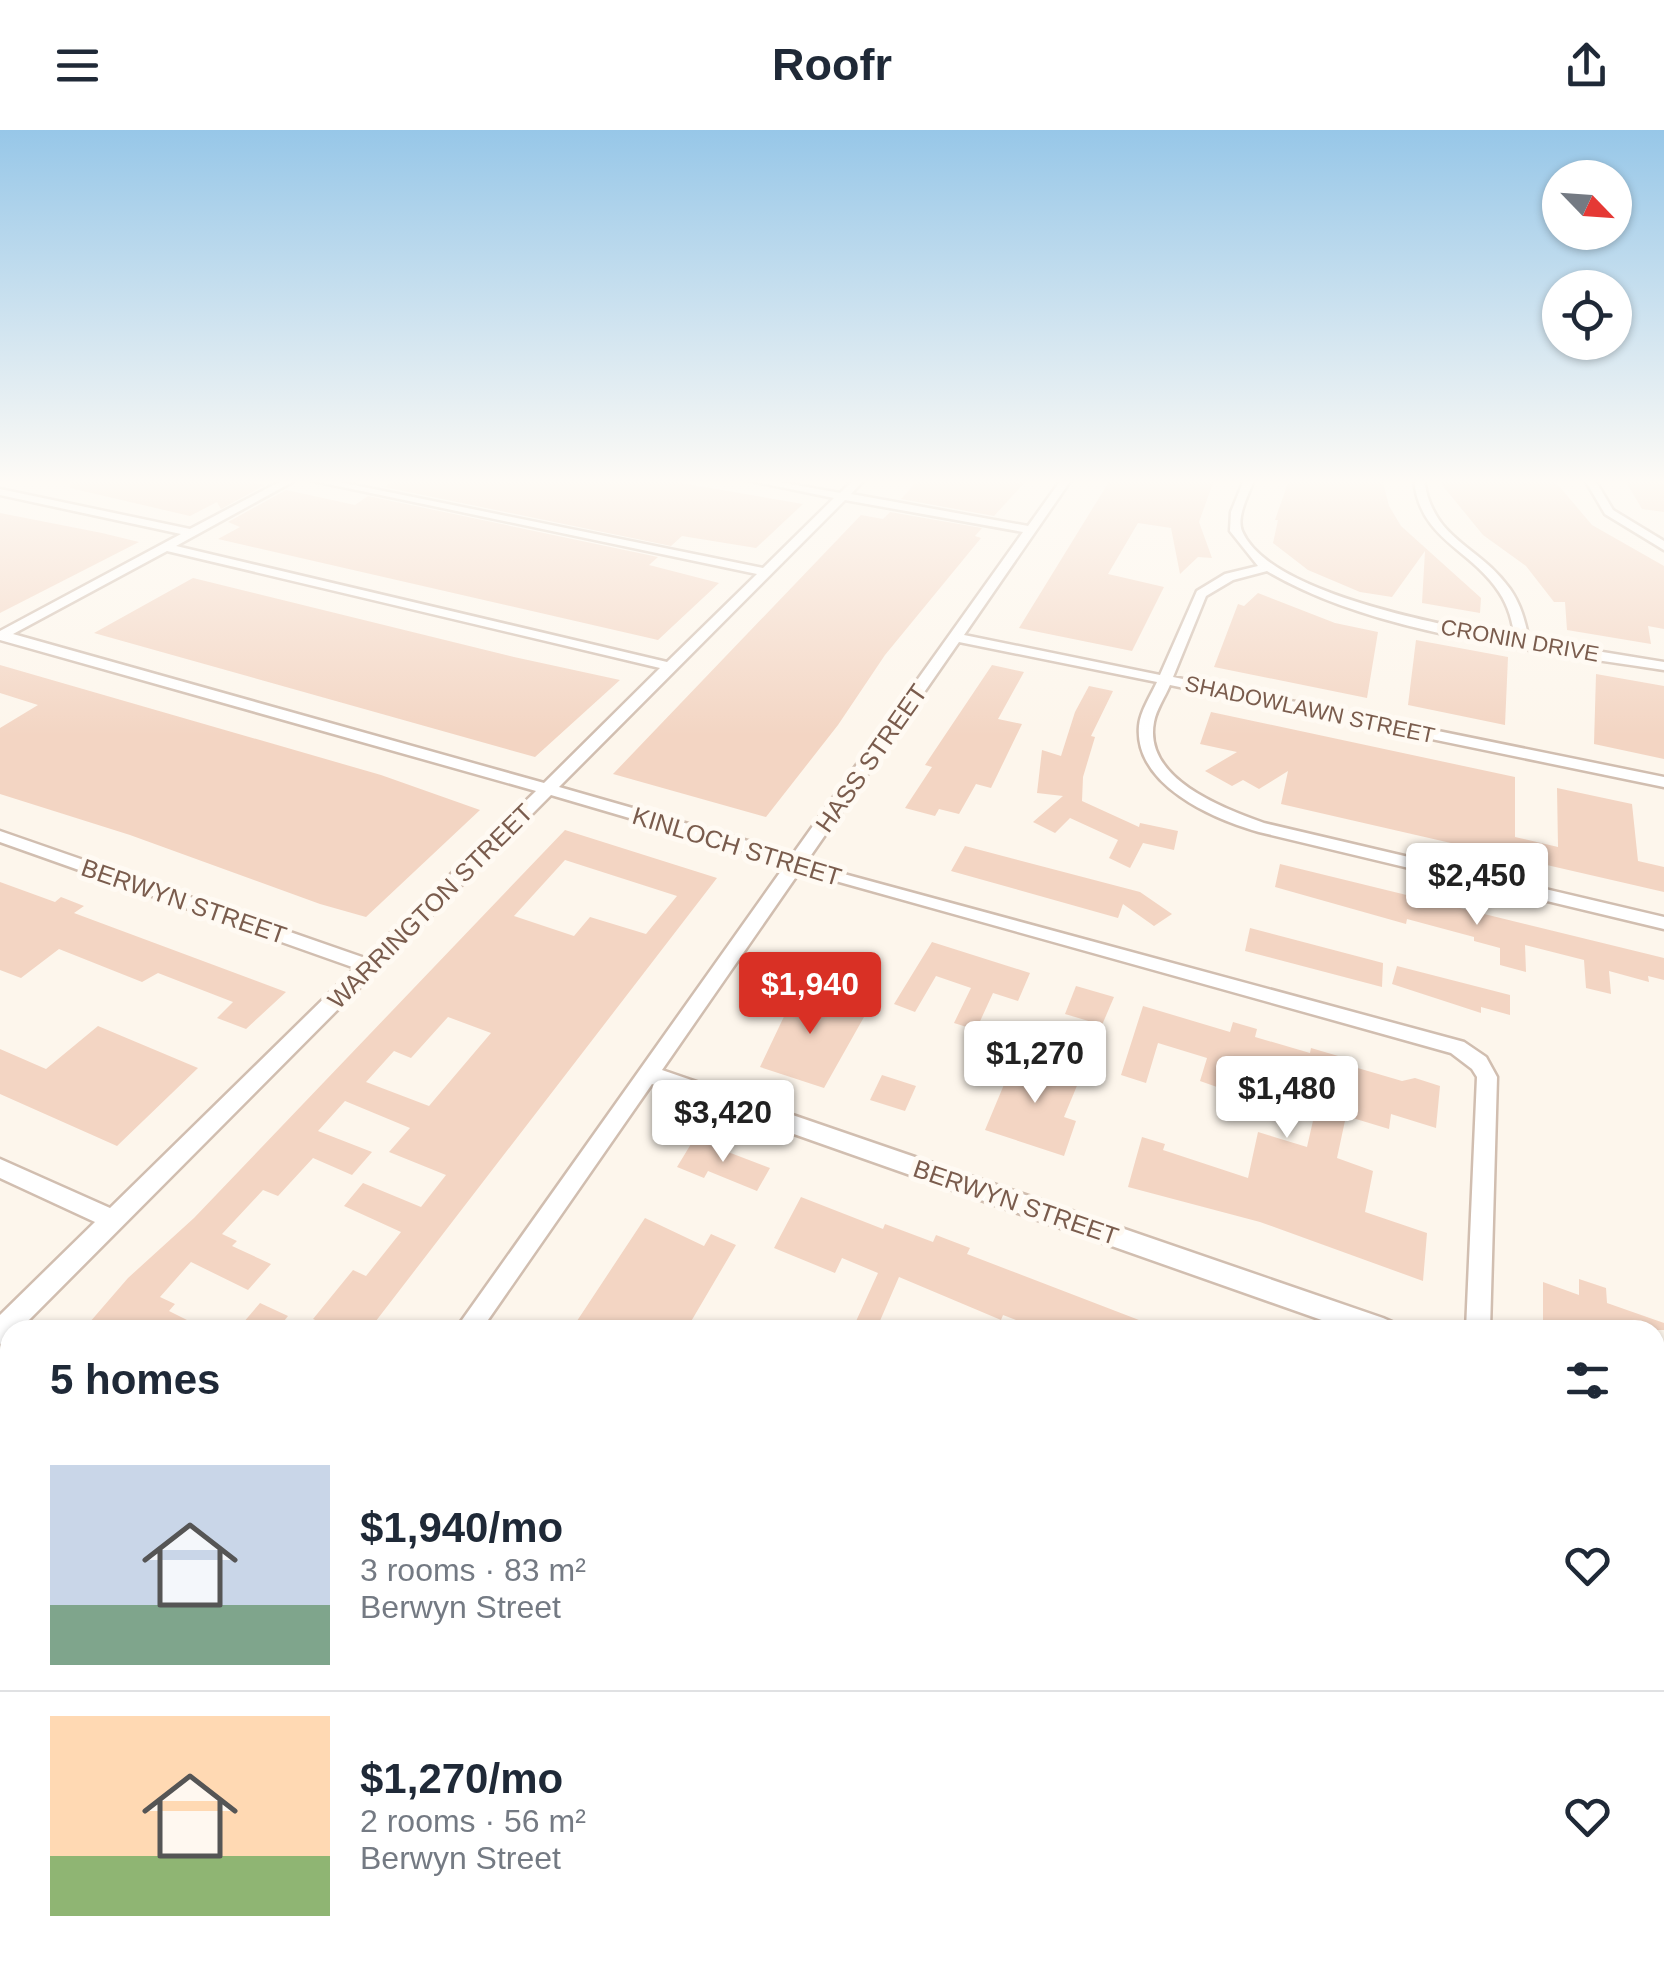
<!DOCTYPE html>
<html lang="en">
<head>
<meta charset="utf-8">
<style>
	body { margin:0; font-family:Arial,sans-serif; background:#f6f6f7; color:#1f2937; height:100vh; display:flex; flex-direction:column; font-size:38px; white-space:nowrap }
	* { box-sizing:border-box; margin:0 }
	p { font-size:32px; color:#747a83 }
	.icon { flex:none; width:55px; height:55px; fill:none; stroke:currentColor; stroke-width:2; stroke-linecap:round; stroke-linejoin:round }
	.map { position:relative; flex:1; overflow:hidden }
	.drawer { position:absolute; left:0px; top:1190px; width:1665px; height:642px; display:flex; flex-direction:column; background:#fff; border-radius:30px 30px 0 0; box-shadow:0 2px 8px #0004 }
	.drawer>* { flex:none }
	.needle { width:65px; rotate:115deg }
	.fabs { position:absolute; left:1542px; top:30px; display:grid; gap:20px }
	.fabs a { display:grid; place-items:center; width:90px; height:90px; border-radius:50%; background:#fff; box-shadow:0 2px 8px #0004; font-size:50px }
	.price { position:absolute; translate:-50% -85px; padding:0 22px; border-radius:10px; background:#fff; color:#222; font-size:32px; line-height:65px; filter:drop-shadow(0 2px 5px #0008) }
	.price::after { content:''; position:absolute; left:50%; top:60px; width:30px; height:22px; margin-left:-15px; background:inherit; clip-path:polygon(0 0,100% 0,50% 100%) }
	.price.on { background:#d93025; color:#fff }
	ul { padding:0; list-style:none }
	li { display:flex; align-items:center; gap:30px; height:250px; padding:0 50px }
	li+li { border-top:2px solid #e0e1e3 }
	li span { display:grid; place-items:center; flex:none; width:280px; height:200px; border-radius:0px; color:#555 }
	li>.icon { margin-inline-start:auto }
	span .icon { width:120px; height:120px; fill:#fffc; stroke-width:1 }
	li b { font-size:42px }
	h2 { display:flex; justify-content:space-between; align-items:center; height:120px; padding:0 50px; font-size:42px }
	header { display:flex; justify-content:space-between; align-items:center; height:130px; padding:0 50px; background:#fff; font-size:45px; font-weight:700 }
	.map>svg:first-child { display:block }
	.building { fill:#f3d5c3; fill-rule:evenodd }
	.lines { fill:none; stroke-linecap:round; stroke-linejoin:round }
	.minor-casing { stroke:#d1beb0; stroke-width:5 }
	.minor { fill:#fff; fill-rule:evenodd }
	.labels { text-anchor:middle; stroke-width:10; stroke-linejoin:round; paint-order:stroke }
	.far-street-label { font-size:22px; fill:#7a5c4d; stroke:#fffaf3 }
	.street-label { font-size:25px; fill:#7a5c4d; stroke:#fffaf3 }
</style>
</head>
<body>
<header><svg class="icon" aria-label="menu" viewBox="0 0 24 24"><path d="M4 6h16M4 12h16M4 18h16"/></svg>Roofr<svg class="icon" aria-label="share" viewBox="0 0 24 24"><path d="M12 15V3M7 8l5-5 5 5M5 13v7h14v-7"/></svg></header>
<div class="map">
<svg width="1664" height="1831" viewBox="0 0 1664 1831">
	<rect width="100%" height="100%" fill="#fdf6ec"/>
	<!-- building -->
	<g class="building">
		<path d="M71 350H239L265 355 221 379 217 372 190 386 70 358Z"/>
		<path d="M396 350H664L803 374 756 418 682 406 671 416 384 357Z"/>
		<path d="M918 350H1027L994 386 901 369Z"/>
		<path d="M1110 350H1214L1199 392 1212 428 1198 427 1180 444 1171 398 1138 393 1108 444 1164 457 1132 521 1019 498Z"/>
		<path d="M1289 350 1383 352 1389 376 1401 396 1481 468 1480 483 1422 473 1425 421 1392 467 1360 462 1308 440 1273 413 1278 390H1275Z"/>
		<path d="M1438 350H1554L1592 395 1664 436V499L1648 496 1651 514 1567 500 1565 472H1554L1526 436 1483 405Z"/>
		<path d="M1625 350H1664V382L1642 379Z"/>
		<path d="M286 360 355 375 368 366 658 427 649 435 719 453 658 510 218 409 240 397 228 392Z"/>
		<path d="M890 382 982 398 975 406 981 408 885 525 838 595 766 687 613 644 861 385 883 389Z"/>
		<path d="M0 383 102 403 139 412 0 483Z"/>
		<path d="M193 448 514 527 620 550 535 627 94 503Z"/>
		<path d="M1258 463 1335 493 1378 502 1367 568 1214 537 1238 474 1244 476Z"/>
		<path d="M1416 510 1508 527 1505 595 1408 575Z"/>
		<path d="M0 535 381 645 480 680 366 787 320 774 130 705 0 664V598L38 575 0 563Z"/>
		<path d="M992 535 1024 542 998 589 1022 594 991 658 976 654 959 684 939 679 935 686 905 678 932 637 925 635Z"/>
		<path d="M1596 544 1664 556V629L1594 614Z"/>
		<path d="M1089 556 1113 561 1091 606 1095 607 1083 647 1082 671 1139 697 1140 693 1178 701 1174 720 1143 713 1130 738 1109 728 1118 710 1070 688 1055 703 1033 692 1063 666 1037 663 1042 620 1061 626 1075 582Z"/>
		<path d="M1211 582 1515 647V707L1558 717 1557 658 1632 674 1638 731 1664 737V762L1281 674 1288 641 1259 659 1243 650 1232 656 1205 641 1237 622 1200 614Z"/>
		<path d="M565 700 717 748 369 1200H337L313 1189 353 1140 366 1146 401 1102 344 1076 363 1053 421 1077 446 1045 389 1022 410 998 345 971 318 1001 372 1022 352 1045 313 1028 278 1066 263 1060 222 1104 237 1111 232 1116 271 1134 248 1160 191 1132 160 1167 175 1174 169 1181 207 1200H83L128 1148 194 1088ZM565 730 677 766 646 804 590 787 574 806 514 786ZM448 887 491 903 429 976 366 952 394 921 411 928Z"/>
		<path d="M965 716 1140 762 1172 784 1154 796 1123 774 1118 788 951 741Z"/>
		<path d="M1280 734 1664 828V850L1648 846 1649 852 1609 841 1611 864 1586 858 1584 830 1525 815 1526 842 1500 835V818L1474 811V807L1407 789 1406 794 1275 757Z"/>
		<path d="M0 752 55 772 61 767 84 776 74 783 286 862 246 899 217 888 233 872 158 843 142 852 59 819 21 848 0 840Z"/>
		<path d="M1250 798 1383 833 1382 857 1245 821Z"/>
		<path d="M932 812 1030 843 1018 871 993 863 976 900 954 893 971 858 936 846 915 882 894 874Z"/>
		<path d="M1397 836 1510 865V885L1481 877V883L1392 854Z"/>
		<path d="M791 853 831 866 827 874 864 887 824 958 760 937 789 876 778 873Z"/>
		<path d="M1076 856 1114 867 1102 895 1065 884Z"/>
		<path d="M1143 876 1230 902 1233 892 1257 899 1255 907 1310 923 1311 918 1345 928 1344 934 1402 951 1415 948 1440 956 1436 998 1391 984 1389 999 1346 986 1337 1028 1373 1041 1365 1082 1427 1103 1423 1151 1260 1092 1128 1057 1142 1007 1165 1014 1163 1020 1248 1048 1258 1002 1307 1017 1320 960 1278 947 1270 984 1245 977 1248 968 1200 951 1207 928 1158 913 1146 953 1121 945Z"/>
		<path d="M98 896 198 938 117 1016 0 964V919L46 939Z"/>
		<path d="M1009 925 1081 946 1064 987 1076 991 1064 1026 985 1000 1008 945 1001 943Z"/>
		<path d="M882 945 916 956 905 981 870 970Z"/>
		<path d="M694 1009 770 1038 757 1061 708 1041 704 1048 677 1037Z"/>
		<path d="M801 1067 883 1099 885 1094 933 1112 936 1105 970 1118 967 1124 1165 1200H1043L1003 1185 1001 1190 899 1147 876 1200H852L878 1143 842 1128 835 1143 774 1118Z"/>
		<path d="M645 1088 704 1116 711 1104 736 1115 686 1200H571Z"/>
		<path d="M1579 1149 1606 1158 1607 1173 1664 1193V1200H1572L1543 1190V1152L1579 1165Z"/>
		<path d="M260 1173 288 1186 277 1200H237Z"/>
	</g>
	<g class="lines">
		<!-- minor casing -->
		<g class="minor-casing">
			<g id="minor">
				<path d="M283 350H296L176 416 667 532 757 444 309 350H329L763 438 834 368 746 350H768L840 363 853 350H864L851 364 1028 396 1061 350H1071L964 505 1160 545 1197 461 1225 444 1258 436 1230 401 1231 382 1244 350H1254C1249 364 1236 386 1242 401 1269 465 1451 497 1515 508 1512 491 1509 477 1499 462 1470 418 1420 410 1414 350H1424C1433 411 1478 414 1510 459 1521 475 1525 491 1529 510L1664 532V540C1539 520 1377 506 1267 441L1233 450 1206 466 1173 547 1664 647V657L1170 555C1165 567 1156 580 1154 592 1143 649 1223 678 1264 693L1664 787V799L1259 702C1213 689 1134 655 1139 596 1140 582 1151 565 1157 552L959 512 807 731 818 737 1464 912 1486 927 1497 947 1490 1200H1466L1477 947 1472 939 1451 923 800 741 662 940 1383 1188 1392 1192 1395 1200H1350L652 954 481 1200H455L786 734 551 665 19 1200H10L9 1210 0 1214V1185L95 1092 0 1048V1029L110 1078 355 838 0 712V701L365 828 536 661 0 510V501L181 404 0 365V359L190 399ZM845 370 1023 402 793 724 559 657ZM167 421 660 538 544 653 13 504Z"/>
				<path d="M1585 350H1595L1613 380 1664 411V420L1605 384Z"/>
				<path d="M1655 1283 1664 1286V1312L1655 1309Z"/>
				<path d="M10 1817V1822H44L41 1831H4Z"/>
				<path d="M1442 1822H1476L1475 1831H1441Z"/>
				<path d="M1483 1822H1532L1535 1831H1486Z"/>
			</g>
		</g>
		<!-- minor -->
		<use href="#minor" class="minor"/>
	</g>
	<!-- sky -->
	<linearGradient id="sky" x2="0" y2="1"><stop stop-color="#97c7e8"/><stop offset="0.58" stop-color="#fefbf6"/><stop offset="1" stop-color="#fefbf6" stop-opacity="0"/></linearGradient>
	<rect width="1664" height="606" fill="url(#sky)"/>
	<g class="labels">
		<!-- far-street labels -->
		<g class="far-street-label">
			<text transform="translate(1520 510) rotate(10)" y="8">CRONIN DRIVE</text>
			<text transform="translate(1310 579) rotate(12)" y="8">SHADOWLAWN STREET</text>
		</g>
		<!-- street labels -->
		<g class="street-label">
			<text transform="translate(871 628) rotate(-55)" y="9">HASS STREET</text>
			<text transform="translate(737 716) rotate(17)" y="9">KINLOCH STREET</text>
			<text transform="translate(184 771) rotate(19)" y="9">BERWYN STREET</text>
			<text transform="translate(430 776) rotate(-45)" y="9">WARRINGTON STREET</text>
			<text transform="translate(1016 1072) rotate(19)" y="9">BERWYN STREET</text>
		</g>
	</g>
</svg>
<div class="fabs">
<a><svg class="needle" viewBox="-14 -14 28 28"><path d="M0-13l5 13h-10z" fill="#e53935"/><path d="M0 13l5-13h-10z" fill="#747a83"/></svg></a>
<a><svg class="icon" aria-label="locate" viewBox="0 0 24 24"><circle cx="12" cy="12" r="6"/><path d="M12 2v4M12 18v4M2 12h4M18 12h4"/></svg></a>
</div>
<b class="price" style="left:1477px;top:798px">$2,450</b>
<b class="price on" style="left:810px;top:907px">$1,940</b>
<b class="price" style="left:1035px;top:976px">$1,270</b>
<b class="price" style="left:1287px;top:1011px">$1,480</b>
<b class="price" style="left:723px;top:1035px">$3,420</b>
<section class="drawer">
<h2>5 homes<svg class="icon" aria-label="filters" viewBox="0 0 24 24"><path d="M4 7h16M4 17h16"/><circle cx="9" cy="7" r="2"/><circle cx="15" cy="17" r="2"/></svg></h2>
<ul>
<li><span style="background:linear-gradient(#c9d6e8 70%,#7fa58c 0)"><svg class="icon" aria-label="home" viewBox="0 0 24 24"><path d="M3 11l9-7 9 7M6 9v11h12V9"/></svg></span><div><b>$1,940/mo</b><p>3 rooms · 83 m²</p><p>Berwyn Street</p></div><svg class="icon" aria-label="heart" viewBox="0 0 24 24"><path d="M12 20l-8-8c-3-5 5-10 8-4 3-6 11-1 8 4z"/></svg></li>
<li><span style="background:linear-gradient(#ffd9b3 70%,#8fb573 0)"><svg class="icon" aria-label="home" viewBox="0 0 24 24"><path d="M3 11l9-7 9 7M6 9v11h12V9"/></svg></span><div><b>$1,270/mo</b><p>2 rooms · 56 m²</p><p>Berwyn Street</p></div><svg class="icon" aria-label="heart" viewBox="0 0 24 24"><path d="M12 20l-8-8c-3-5 5-10 8-4 3-6 11-1 8 4z"/></svg></li>
</ul>
</section>
</div>
</body>
</html>
